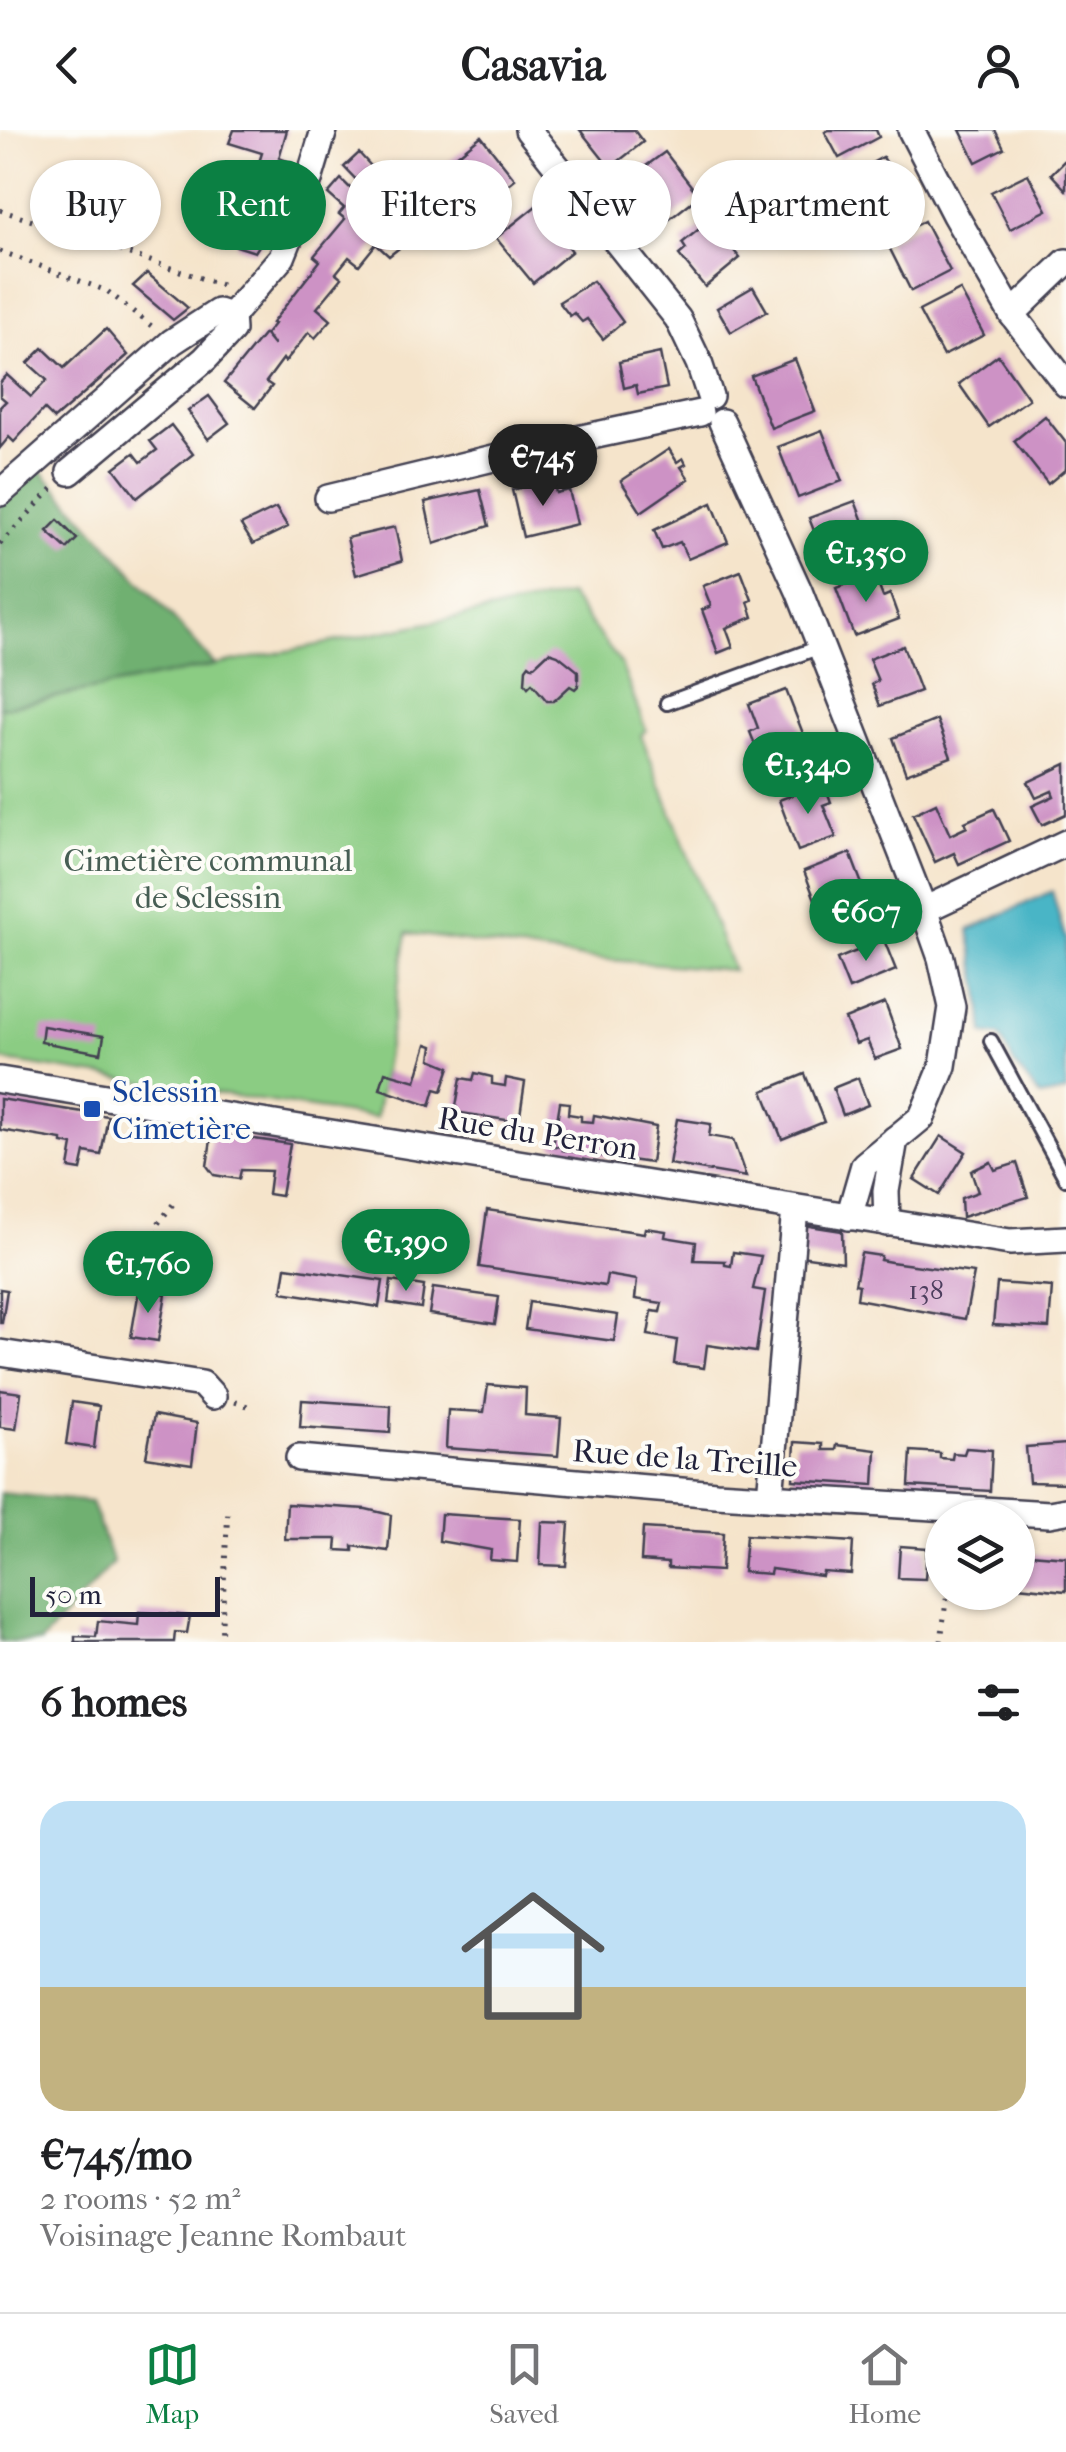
<!DOCTYPE html>
<html lang="en">
<head>
<meta charset="utf-8">
<style>
	body { margin:0; font-family:"IM FELL French Canon",serif; background:#f6f6f6; color:#202124; height:100vh; display:flex; flex-direction:column; font-size:38px; white-space:nowrap }
	* { box-sizing:border-box; margin:0 }
	p { font-size:32px; color:#757577 }
	.icon { flex:none; width:55px; height:55px; fill:none; stroke:currentColor; stroke-width:2; stroke-linecap:round; stroke-linejoin:round }
	.map { position:relative; height:1512px; overflow:hidden }
	.sheet { display:flex; flex-direction:column; background:#fff; flex:1 }
	.sheet>* { flex:none }
	.guide { position:absolute; left:30px; top:30px; width:1008px; height:90px; display:flex; gap:20px }
	.tools { position:absolute; left:925px; top:1370px; display:grid; gap:20px }
	.tools a { display:grid; place-items:center; width:110px; height:110px; border-radius:50%; background:#fff; box-shadow:0 2px 8px #0004; font-size:50px }
	.scale { position:absolute; left:30px; bottom:25px; width:190px; box-sizing:border-box; padding-left:10px; border:5px solid #22223b; border-top:0; font-size:28px; line-height:35px; white-space:nowrap; color:#22223b; -webkit-text-stroke:8px #fdfcf7; paint-order:stroke }
	.price { position:absolute; translate:-50% -85px; padding:0 22px; border-radius:35px; background:#0b8043; color:#fff; font-size:32px; line-height:65px; filter:drop-shadow(0 2px 5px #0008) }
	.price::after { content:''; position:absolute; left:50%; top:60px; width:30px; height:22px; margin-left:-15px; background:inherit; clip-path:polygon(0 0,100% 0,50% 100%) }
	.price.current { background:#222; color:#fff }
	ul { padding:0; list-style:none }
	li { display:grid; align-content:center; gap:20px; height:530px; padding:0 40px }
	li span { display:grid; place-items:center; height:310px; border-radius:30px; color:#555 }
	li>.icon { margin-inline-start:auto }
	span .icon { width:180px; height:180px; fill:#fffc; stroke-width:1 }
	li b { font-size:42px }
	h2 { display:flex; justify-content:space-between; align-items:center; height:120px; padding:0 40px; font-size:42px }
	.chip { padding:0 35px; border-radius:45px; background:#fff; box-shadow:0 2px 8px #0004; font-size:35px; line-height:90px }
	.chip.current { background:#0b8043; color:#fff }
	header { display:flex; justify-content:space-between; align-items:center; height:130px; padding:0 40px; background:#fff; font-size:45px; font-weight:700 }
	.tabs { display:flex; justify-content:space-around; align-items:center; height:140px; border-top:2px solid #e0e0e0; background:#fff; font-size:28px; color:#757577 }
	.tabs a { display:grid; justify-items:center; gap:5px }
	.tabs .current { color:#0b8043 }
	.map>svg:first-child { display:block }
	.green { fill:#8bcc83; stroke:#56775f; stroke-width:2.5 }
	.forest { fill:#70b071; stroke:#496956; stroke-width:2.5 }
	.water { fill:#4ab5c6; stroke:#366c80; stroke-width:2.5 }
	.building { fill:#cd92c5 }
	.lines { fill:none; stroke-linecap:round; stroke-linejoin:round }
	.service-casing { stroke:#423f51; stroke-width:18 }
	.minor-casing { stroke:#423f51; stroke-width:30 }
	.path { stroke:#423f51; stroke-width:5; stroke-dasharray:2.5 8; stroke-linecap:butt }
	.service { stroke:#fff; stroke-width:12 }
	.minor { stroke:#fff; stroke-width:25 }
	.transit-dot { fill:#1a4fb4; stroke:#fdfcf7; stroke-width:4 }
	.labels { text-anchor:middle; stroke-width:8; stroke-linejoin:round; paint-order:stroke }
	.number-label { font-size:28px; fill:#4d3e5e }
	.park-label { font-size:32px; fill:#475e54; stroke:#fdfcf7 }
	.transit-label { font-size:32px; fill:#164399; stroke:#fdfcf7; text-anchor:start }
	.street-label { font-size:32px; fill:#22223b; stroke:#fdfcf7 }
</style>
</head>
<body>
<header><svg class="icon" aria-label="back" viewBox="0 0 24 24"><path d="M15 5l-7 7 7 7"/></svg>Casavia<svg class="icon" aria-label="person" viewBox="0 0 24 24"><circle cx="12" cy="8" r="4"/><path d="M4 21q1-7 8-7t8 7"/></svg></header>
<div class="map">
<svg width="1066" height="1512" viewBox="0 0 1066 1512">
	<rect width="100%" height="100%" fill="#fdfcf7"/>
	<filter id="ink" filterUnits="userSpaceOnUse"><feTurbulence type="fractalNoise" baseFrequency=".01" numOctaves="2"/><feDisplacementMap in="SourceGraphic" scale="20" xChannelSelector="R" yChannelSelector="G"/><feConvolveMatrix kernelMatrix="1 2 1 2 8 2 1 2 1" color-interpolation-filters="sRGB"/></filter>
	<filter id="wash" filterUnits="userSpaceOnUse"><feTurbulence type="fractalNoise" baseFrequency=".0048" numOctaves="4" result="noise"/><feDisplacementMap in="SourceGraphic" scale="40" xChannelSelector="R" yChannelSelector="G"/><feGaussianBlur stdDeviation="2.25" result="paint"/><feColorMatrix in="noise" values="0 0 0 0 0 0 0 0 0 0 0 0 0 0 0 0 0 1.4 0 .05"/><feComposite in="paint" operator="in"/></filter>
	<g filter="url(#wash)">
		<rect width="100%" height="100%" fill="#f5e4cb"/>
		<!-- green -->
		<path class="green" d="M569 465 621 534 646 600 641 605 733 840 573 827 407 803 376 988 0 930V578Z"/>
		<!-- forest -->
		<g class="forest">
			<path d="M39 338 215 535 0 578V373Z"/>
			<path d="M0 1363 91 1372 113 1433 41 1512H0Z"/>
		</g>
		<!-- water -->
		<path class="water" d="M1052 761 1066 811V962L1040 967 1014 934 1000 906 984 904 980 861 969 800Z"/>
		<g id="blocks">
			<!-- building -->
			<g class="building">
				<path d="M234 0H287L279 28 293 33 273 94 255 122 236 116 240 104 234 102 237 93 224 90 229 78 243 83 262 23 229 13Z"/>
				<path d="M580 0H634L643 12 610 38Z"/>
				<path d="M829 0H876L879 7 839 28 825 2Z"/>
				<path d="M960 0H995L1004 18 976 32Z"/>
				<path d="M481 6 515 49 475 81 458 60 462 57 445 35Z"/>
				<path d="M665 22 699 66 666 92 631 47Z"/>
				<path d="M359 23 381 47 366 60 344 37Z"/>
				<path d="M883 27 900 56 904 53 915 72 878 92 867 70 875 66 861 39Z"/>
				<path d="M1066 29V60L1051 44Z"/>
				<path d="M427 38 447 58 434 72 425 64 415 73 400 57 413 44 417 49Z"/>
				<path d="M1028 44 1047 80 1010 99 991 62Z"/>
				<path d="M341 49 388 96 392 89 412 108 389 126 376 114 359 135 349 127 336 143 342 148 317 178 331 190 315 208 309 202 285 232 283 229 266 252 272 256 255 278 224 253 264 204 274 216 266 204 274 194 272 193 320 131 314 126 345 89 339 84 344 78 328 64Z"/>
				<path d="M536 76 572 121 533 153 496 108Z"/>
				<path d="M709 91 740 128 705 157 679 125 686 119 682 113Z"/>
				<path d="M924 91 950 141 911 161 886 111Z"/>
				<path d="M147 143 188 178 173 190 133 156Z"/>
				<path d="M593 151 623 192 603 209 587 189 582 192 574 183 570 186 559 172Z"/>
				<path d="M753 157 767 181 731 202 717 178Z"/>
				<path d="M960 160 984 205 943 226 919 181Z"/>
				<path d="M106 199 128 225 54 289 44 279 14 312 9 307 0 318V277L6 271 0 266V253L7 245 31 267 47 250 28 233 43 218 64 238Z"/>
				<path d="M660 223 667 258 638 264 636 255 624 258 619 232Z"/>
				<path d="M998 225 1029 269 989 297 959 254Z"/>
				<path d="M795 229 815 281 771 298 751 246Z"/>
				<path d="M209 266 229 293 208 309 188 281Z"/>
				<path d="M1045 286 1066 313V339L1048 354 1014 311Z"/>
				<path d="M171 295 193 324 137 368 114 338 134 323 141 332 157 320 150 311Z"/>
				<path d="M822 300 842 351 798 368 778 317Z"/>
				<path d="M669 319 677 332 683 328 686 334 681 337 689 349 641 382 621 351Z"/>
				<path d="M553 350 556 363 569 360 577 394 523 407 512 360Z"/>
				<path d="M480 360 489 396 434 414 425 372Z"/>
				<path d="M855 371 874 420 828 437 809 388Z"/>
				<path d="M712 373 728 412 688 429 680 412 662 419 654 400Z"/>
				<path d="M276 378 288 397 253 414 241 395Z"/>
				<path d="M58 390 77 409 67 419 47 401Z"/>
				<path d="M395 397 402 431 356 445 347 408Z"/>
				<path d="M741 441 752 470 748 472 753 487 726 498 733 517 718 523 702 480 711 476 703 456Z"/>
				<path d="M874 444 883 467 890 464 899 489 854 506 836 458Z"/>
				<path d="M903 516 920 561 880 576 872 554 878 551 869 529Z"/>
				<path d="M549 522 558 525 578 541V556L575 559 570 556 554 571H547L532 553 528 557 525 553 526 538 529 534 533 537Z"/>
				<path d="M786 560 815 634 784 646 779 633 774 635 769 623 760 627 750 602 758 598 749 574Z"/>
				<path d="M937 590 951 627 906 644 893 608Z"/>
				<path d="M1066 634V684L1042 695 1032 676 1054 666 1052 661 1036 668 1028 652Z"/>
				<path d="M824 653 831 672 823 675 836 707 798 721 779 670Z"/>
				<path d="M936 673 950 705 967 697 965 692 994 679 1009 711 959 734 954 723 935 732 913 684Z"/>
				<path d="M850 723 870 775 824 793 804 741Z"/>
				<path d="M884 810 896 840 849 859 837 829Z"/>
				<path d="M885 873 902 919 875 929 867 910 856 914 845 889Z"/>
				<path d="M43 896 104 906 101 923 41 912Z"/>
				<path d="M427 914 433 916 431 929 450 937 442 961 435 959 430 976 380 959 385 942 416 951Z"/>
				<path d="M475 943 492 947V954L505 956 506 948 525 952 519 992 455 982 461 948 473 950Z"/>
				<path d="M805 944 824 992 782 1009 763 961Z"/>
				<path d="M858 948 868 975 843 985 833 958Z"/>
				<path d="M0 969 108 986 101 1025 85 1022 81 1040 69 1038 73 1015 62 1013V1010L0 1000Z"/>
				<path d="M560 972 569 973 568 984 581 986V991L593 992 594 985 656 997 651 1033 562 1020 563 1017 553 1016Z"/>
				<path d="M677 989 711 994 709 1006 733 1010 746 1047 669 1034Z"/>
				<path d="M212 1003 290 1014 281 1066 268 1064 271 1041 241 1040 239 1049 214 1045 207 1036Z"/>
				<path d="M941 1006 966 1022 939 1065 914 1049Z"/>
				<path d="M991 1032 995 1040 1017 1033 1028 1067 962 1087 961 1068 978 1062 971 1041Z"/>
				<path d="M487 1080 644 1103 645 1098 666 1101 665 1107 696 1112 694 1130 725 1131V1135L731 1136 733 1122 761 1126 753 1159 765 1161 756 1222 707 1215 704 1238 674 1234 677 1210 648 1205 652 1181 660 1182 662 1173 635 1169 637 1150 607 1145 605 1156 479 1137Z"/>
				<path d="M803 1095 842 1101 843 1132 800 1126Z"/>
				<path d="M861 1123 881 1126 880 1130 891 1132 974 1143 965 1189 857 1169 859 1155 855 1154Z"/>
				<path d="M286 1137 383 1151 379 1177 282 1162Z"/>
				<path d="M391 1151 424 1156 421 1178 388 1173Z"/>
				<path d="M997 1153 1052 1157 1049 1198 993 1195Z"/>
				<path d="M433 1158 499 1167 495 1194 429 1184Z"/>
				<path d="M0 1159 7 1160 2 1193H0Z"/>
				<path d="M139 1160 166 1164 158 1211 131 1207Z"/>
				<path d="M529 1172 618 1185 614 1211 525 1199Z"/>
				<path d="M488 1255 526 1258 525 1285 561 1288 558 1326 446 1318 448 1280 484 1282Z"/>
				<path d="M0 1260 21 1263 16 1299 0 1297Z"/>
				<path d="M302 1270 391 1276 390 1303 300 1297Z"/>
				<path d="M72 1272 99 1276 94 1318 66 1314Z"/>
				<path d="M154 1285 197 1293 192 1334 146 1327Z"/>
				<path d="M795 1312 823 1314V1320H836L837 1315 876 1320 874 1355 793 1350Z"/>
				<path d="M1066 1314V1353L1029 1352 1026 1317Z"/>
				<path d="M966 1318 992 1320 990 1361 909 1356 911 1321 940 1323V1328L952 1329 953 1323 964 1324Z"/>
				<path d="M287 1374 366 1379 391 1385 388 1421 353 1416V1421L336 1420 337 1409H285Z"/>
				<path d="M441 1384 520 1389 517 1432 490 1430 491 1420 439 1411Z"/>
				<path d="M542 1392 569 1393 566 1436 540 1435Z"/>
				<path d="M643 1398 723 1403 721 1441 668 1438V1433L641 1431Z"/>
				<path d="M746 1405 853 1412 851 1444 823 1442 822 1446 771 1439 770 1444 743 1442Z"/>
				<path d="M900 1416 927 1418 925 1449 898 1448Z"/>
				<path d="M1018 1423 1066 1427V1461L1018 1456Z"/>
				<path d="M139 1482 190 1486 187 1503 175 1502 174 1512H75V1506L96 1507 98 1491 138 1495Z"/>
			</g>
		</g>
	</g>
	<g filter="url(#ink)">
		<use href="#blocks" fill-opacity="0" stroke="#423f51" stroke-width="2.5"/>
		<g class="lines">
			<!-- service casing -->
			<g class="service-casing">
				<g id="service">
					<path d="M667 573 820 517"/>
					<path d="M991 911 1066 1049"/>
				</g>
			</g>
			<!-- minor casing -->
			<g class="minor-casing">
				<g id="minor">
					<path d="M528 0 678 189 699 233 710 266"/>
					<path d="M911 0 955 85 1012 184 1066 254"/>
					<path d="M1012 184 1066 132"/>
					<path d="M722 292 799 461 924 780 941 828 952 877 943 936 922 987 864 1035 849 1087"/>
					<path d="M70 342 205 229 232 200 231 186"/>
					<path d="M0 363 172 212 218 182 231 186 282 127 298 87 324 0"/>
					<path d="M328 368 535 318 700 283"/>
					<path d="M924 780 1066 713"/>
					<path d="M0 950 1010 1112 1066 1109"/>
					<path d="M887 1093 886 1061 895 1009"/>
					<path d="M0 1223 202 1254 213 1266"/>
					<path d="M299 1328 716 1364 1049 1384 1066 1381"/>
					<path d="M770 1367 795 1078"/>
				</g>
			</g>
			<!-- path -->
			<g class="path">
				<path d="M0 80 227 157"/>
				<path d="M0 121 107 161 154 198"/>
				<path d="M0 414 53 358"/>
				<path d="M146 1144 157 1095 177 1069"/>
				<path d="M235 1272 254 1278"/>
				<path d="M221 1512 228 1378"/>
				<path d="M941 1512 947 1462"/>
			</g>
			<!-- service -->
			<use href="#service" class="service"/>
			<!-- minor -->
			<use href="#minor" class="minor"/>
		</g>
	</g>
	<!-- markers -->
	<rect class="transit-dot" x="82" y="969" width="20" height="20" rx="5"/>
	<g class="labels">
		<!-- number labels -->
		<g class="number-label">
			<text x="926" y="1169">138</text>
		</g>
		<!-- park labels -->
		<g class="park-label">
			<text x="208" y="741">Cimetière communal<tspan x="208" dy="37">de Sclessin</tspan></text>
		</g>
		<!-- transit labels -->
		<g class="transit-label">
			<text x="112" y="972">Sclessin<tspan x="112" dy="37">Cimetière</tspan></text>
		</g>
		<!-- street labels -->
		<g class="street-label">
			<text transform="translate(538 1003) rotate(9)" y="11">Rue du Perron</text>
			<text transform="translate(685 1328) rotate(4)" y="11">Rue de la Treille</text>
		</g>
	</g>
</svg>
<div class="tools">
<a><svg class="icon" aria-label="layers" viewBox="0 0 24 24"><path d="M12 4l9 5-9 5-9-5zM3 14l9 5 9-5"/></svg></a>
</div>
<div class="scale">50 m</div>
<b class="price current" style="left:543px;top:379px">€745</b>
<b class="price" style="left:866px;top:475px">€1,350</b>
<b class="price" style="left:808px;top:687px">€1,340</b>
<b class="price" style="left:866px;top:834px">€607</b>
<b class="price" style="left:406px;top:1164px">€1,390</b>
<b class="price" style="left:148px;top:1186px">€1,760</b>
<div class="guide">
<a class="chip">Buy</a>
<a class="chip current">Rent</a>
<a class="chip">Filters</a>
<a class="chip">New</a>
<a class="chip">Apartment</a>
</div>
</div>
<section class="sheet">
<h2>6 homes<svg class="icon" aria-label="filters" viewBox="0 0 24 24"><path d="M4 7h16M4 17h16"/><circle cx="9" cy="7" r="2"/><circle cx="15" cy="17" r="2"/></svg></h2>
<ul>
<li><span style="background:linear-gradient(#bfe0f5 60%,#c2b280 0)"><svg class="icon" aria-label="home" viewBox="0 0 24 24"><path d="M3 11l9-7 9 7M6 9v11h12V9"/></svg></span><div><b>€745/mo</b><p>2 rooms · 52 m²</p><p>Voisinage Jeanne Rombaut</p></div></li>
</ul>
</section>
<nav class="tabs">
<a class="current"><svg class="icon" aria-label="map" viewBox="0 0 24 24"><path d="M3 6l6-2 6 2 6-2v14l-6 2-6-2-6 2zM9 4v14M15 6v14"/></svg>Map</a>
<a><svg class="icon" aria-label="saved" viewBox="0 0 24 24"><path d="M7 4h10v16l-5-4-5 4z"/></svg>Saved</a>
<a><svg class="icon" aria-label="home" viewBox="0 0 24 24"><path d="M3 11l9-7 9 7M6 9v11h12V9"/></svg>Home</a>
</nav>
</body>
</html>
